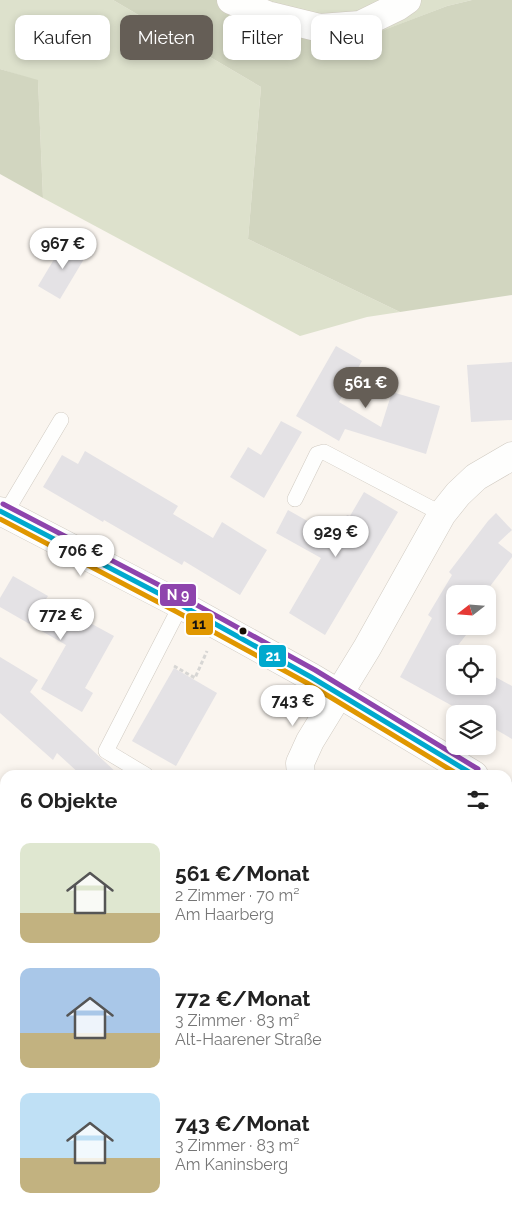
<!DOCTYPE html>
<html lang="de">
<head>
<meta charset="utf-8">
<style>
	body { margin:0; font-family:Raleway,sans-serif; background:#f6f6f6; color:#222; height:100vh; display:flex; flex-direction:column; font-size:19px; white-space:nowrap }
	* { box-sizing:border-box; margin:0 }
	p { font-size:16px; color:#767676 }
	.icon { flex:none; width:28px; height:28px; fill:none; stroke:currentColor; stroke-width:2; stroke-linecap:round; stroke-linejoin:round }
	.map { position:relative; flex:1; overflow:hidden }
	.sheet { position:absolute; left:0px; top:770px; width:512px; height:445px; display:flex; flex-direction:column; background:#fff; border-radius:15px 15px 0 0; box-shadow:0 2px 8px #0003 }
	.sheet>* { flex:none }
	.banner { position:absolute; left:15px; top:15px; width:482px; height:45px; display:flex; gap:10px }
	.needle { width:32px; rotate:253deg }
	.tools { position:absolute; left:446px; top:585px; display:grid; gap:10px }
	.tools a { display:grid; place-items:center; width:50px; height:50px; border-radius:10px; background:#fff; box-shadow:0 2px 8px #0003; font-size:25px }
	.price { position:absolute; translate:-50% -42px; padding:0 11px; border-radius:18px; background:#fff; color:#222; font-size:16px; line-height:32px; filter:drop-shadow(0 1px 2px #0008) }
	.price::after { content:''; position:absolute; left:50%; top:30px; width:15px; height:11px; margin-left:-8px; background:inherit; clip-path:polygon(0 0,100% 0,50% 100%) }
	.price.current { background:#655e56; color:#fff }
	ul { padding:0; list-style:none }
	li { display:flex; align-items:center; gap:15px; height:125px; padding:0 20px }
	li span { display:grid; place-items:center; flex:none; width:140px; height:100px; border-radius:10px; color:#555 }
	li>.icon { margin-inline-start:auto }
	span .icon { width:60px; height:60px; fill:#fffc; stroke-width:1 }
	li b { font-size:21px }
	h2 { display:flex; justify-content:space-between; align-items:center; height:60px; padding:0 20px; font-size:21px }
	.pill { padding:0 18px; border-radius:10px; background:#fff; box-shadow:0 2px 8px #0003; font-size:18px; line-height:45px }
	.pill.current { background:#655e56; color:#fff }
	.map>svg:first-child { display:block }
	.green { fill:#dde1cc }
	.forest { fill:#d2d6c0 }
	.building { fill:#e4e2e5 }
	.lines { fill:none; stroke-linecap:round; stroke-linejoin:round }
	.service-casing { stroke:#d0cac1; stroke-width:16 }
	.minor-casing { stroke:#d0cac1; stroke-width:29 }
	.secondary-casing { stroke:#d0cac1; stroke-width:29 }
	.path { stroke:#d7d6d4; stroke-width:3; stroke-dasharray:4 2.5; stroke-linecap:butt }
	.service { stroke:#fefefd; stroke-width:15 }
	.minor { stroke:#fefefd; stroke-width:28 }
	.secondary { stroke:#fefefd; stroke-width:28 }
	.bus-1-casing { stroke:#fff; stroke-width:9 }
	.bus-2-casing { stroke:#fff; stroke-width:9 }
	.bus-3-casing { stroke:#fff; stroke-width:9 }
	.bus-1 { stroke:#00a9ce; stroke-width:5 }
	.bus-2 { stroke:#e09700; stroke-width:5 }
	.bus-3 { stroke:#8e44ad; stroke-width:5 }
	.bus-dot { fill:#150d04; stroke:#fff; stroke-width:2 }
	.line-badge { stroke:#fff; stroke-width:2 }
	.badge-label { font-size:14px; text-anchor:middle; font-weight:bold; fill:#fff }
	.pale-badge-label { font-size:14px; text-anchor:middle; font-weight:bold; fill:#111 }
</style>
</head>
<body>
<div class="map">
<svg width="512" height="1215" viewBox="0 0 512 1215">
	<rect width="100%" height="100%" fill="#faf5ef"/>
	<!-- green -->
	<g class="green">
		<path d="M0 0H113L261 87 248 239 400 312 367 317 300 336 43 198 38 81 0 69Z"/>
		<path d="M266 0H472L447 6 361 39Z"/>
	</g>
	<!-- forest -->
	<g class="forest">
		<path d="M113 0H266L360 39 447 6 472 0H512V295L400 312 248 239 261 87Z"/>
		<path d="M0 69 38 80 43 198 0 174Z"/>
		<path d="M0 1090 5 1105V1210H42L43 1215H0Z"/>
	</g>
	<!-- building -->
	<g class="building">
		<path d="M65 241 87 254 60 299 38 286Z"/>
		<path d="M336 346 362 361 339 402 381 427 392 392 440 406 426 454 345 429 339 441 296 416Z"/>
		<path d="M512 362V420L471 422 467 365Z"/>
		<path d="M281 421 302 432 264 498 230 477 248 447 261 455Z"/>
		<path d="M85 451 178 506 173 514 213 538 222 522 267 550 240 595 184 561 182 565 104 520 103 522 43 487 62 455 78 464Z"/>
		<path d="M364 492 398 512 325 635 289 613 321 558 276 533 288 510 334 536 347 515 350 516Z"/>
		<path d="M496 513 512 530 498 543 512 554V557L488 589 496 595 488 606V594H455V626H473L452 653 455 655V686H488V673L512 686V739L488 725V714H467L400 677 432 618 428 615 452 575 449 572 488 521Z"/>
		<path d="M13 576 48 596 46 599 114 636 85 688 93 693 82 712 41 689 66 645 0 607V598Z"/>
		<path d="M0 657 38 680 30 692 119 775H81L57 753 53 760 0 713Z"/>
		<path d="M174 668 217 693 176 766 132 741Z"/>
	</g>
	<g class="lines">
		<!-- service casing -->
		<g class="service-casing">
			<g id="service">
				<path d="M295 499 317 454 324 452 442 514"/>
				<path d="M5 514 61 420"/>
				<path d="M146 775 106 751 181 605"/>
			</g>
		</g>
		<!-- minor casing -->
		<g class="minor-casing">
			<g id="minor">
				<path d="M231 0 267 15 320 28 360 25 397 7 407 0"/>
				<path d="M301 775 300 763 310 741 367 648 442 514 458 494 476 477 512 456"/>
				<path d="M508 1011 512 1016"/>
				<path d="M0 1183 5 1184"/>
				<path d="M136 1210 156 1215"/>
			</g>
		</g>
		<!-- secondary casing -->
		<g class="secondary-casing">
			<g id="secondary">
				<path d="M0 511 181 605 311 677 474 775"/>
				<path d="M508 795 512 797"/>
			</g>
		</g>
		<!-- path -->
		<path class="path" d="M174 666 195 678 207 651"/>
		<!-- service -->
		<use href="#service" class="service"/>
		<!-- minor -->
		<use href="#minor" class="minor"/>
		<!-- secondary -->
		<use href="#secondary" class="secondary"/>
		<!-- bus-1 casing -->
		<g class="bus-1-casing">
			<path id="bus-1" d="M0 511 181 605 311 677 474 775"/>
		</g>
		<!-- bus-2 casing -->
		<g class="bus-2-casing">
			<path id="bus-2" d="M0 519 177 612 307 683 459 775"/>
		</g>
		<!-- bus-3 casing -->
		<g class="bus-3-casing">
			<path id="bus-3" d="M3 504 184 598 315 670 478 769"/>
		</g>
		<!-- bus-1 -->
		<use href="#bus-1" class="bus-1"/>
		<!-- bus-2 -->
		<use href="#bus-2" class="bus-2"/>
		<!-- bus-3 -->
		<use href="#bus-3" class="bus-3"/>
	</g>
	<!-- markers -->
	<circle class="bus-dot" cx="243" cy="631" r="4.5"/>
	<g class="line-badge">
		<rect x="159" y="583" width="38" height="24" rx="5" fill="#8e44ad"/>
		<rect x="185" y="612" width="29" height="24" rx="5" fill="#e09700"/>
		<rect x="258" y="644" width="29" height="24" rx="5" fill="#00a9ce"/>
	</g>
	<g class="badge-label">
		<text x="178" y="600">N 9</text>
		<text x="273" y="661">21</text>
	</g>
	<g class="pale-badge-label">
		<text x="199" y="629">11</text>
	</g>
</svg>
<div class="tools">
<a><svg class="needle" viewBox="-14 -14 28 28"><path d="M0-13l5 13h-10z" fill="#e53935"/><path d="M0 13l5-13h-10z" fill="#767676"/></svg></a>
<a><svg class="icon" aria-label="locate" viewBox="0 0 24 24"><circle cx="12" cy="12" r="6"/><path d="M12 2v4M12 18v4M2 12h4M18 12h4"/></svg></a>
<a><svg class="icon" aria-label="layers" viewBox="0 0 24 24"><path d="M12 4l9 5-9 5-9-5zM3 14l9 5 9-5"/></svg></a>
</div>
<b class="price" style="left:63px;top:270px">967 €</b>
<b class="price current" style="left:366px;top:409px">561 €</b>
<b class="price" style="left:336px;top:558px">929 €</b>
<b class="price" style="left:81px;top:577px">706 €</b>
<b class="price" style="left:61px;top:641px">772 €</b>
<b class="price" style="left:293px;top:727px">743 €</b>
<div class="banner">
<a class="pill">Kaufen</a>
<a class="pill current">Mieten</a>
<a class="pill">Filter</a>
<a class="pill">Neu</a>
</div>
<section class="sheet">
<h2>6 Objekte<svg class="icon" aria-label="filters" viewBox="0 0 24 24"><path d="M4 7h16M4 17h16"/><circle cx="9" cy="7" r="2"/><circle cx="15" cy="17" r="2"/></svg></h2>
<ul>
<li><span style="background:linear-gradient(#dfe7d0 70%,#c2b280 0)"><svg class="icon" aria-label="home" viewBox="0 0 24 24"><path d="M3 11l9-7 9 7M6 9v11h12V9"/></svg></span><div><b>561 €/Monat</b><p>2 Zimmer · 70 m²</p><p>Am Haarberg</p></div></li>
<li><span style="background:linear-gradient(#a9c7e8 65%,#c2b280 0)"><svg class="icon" aria-label="home" viewBox="0 0 24 24"><path d="M3 11l9-7 9 7M6 9v11h12V9"/></svg></span><div><b>772 €/Monat</b><p>3 Zimmer · 83 m²</p><p>Alt-Haarener Straße</p></div></li>
<li><span style="background:linear-gradient(#bfe0f5 65%,#c2b280 0)"><svg class="icon" aria-label="home" viewBox="0 0 24 24"><path d="M3 11l9-7 9 7M6 9v11h12V9"/></svg></span><div><b>743 €/Monat</b><p>3 Zimmer · 83 m²</p><p>Am Kaninsberg</p></div></li>
</ul>
</section>
</div>
</body>
</html>
